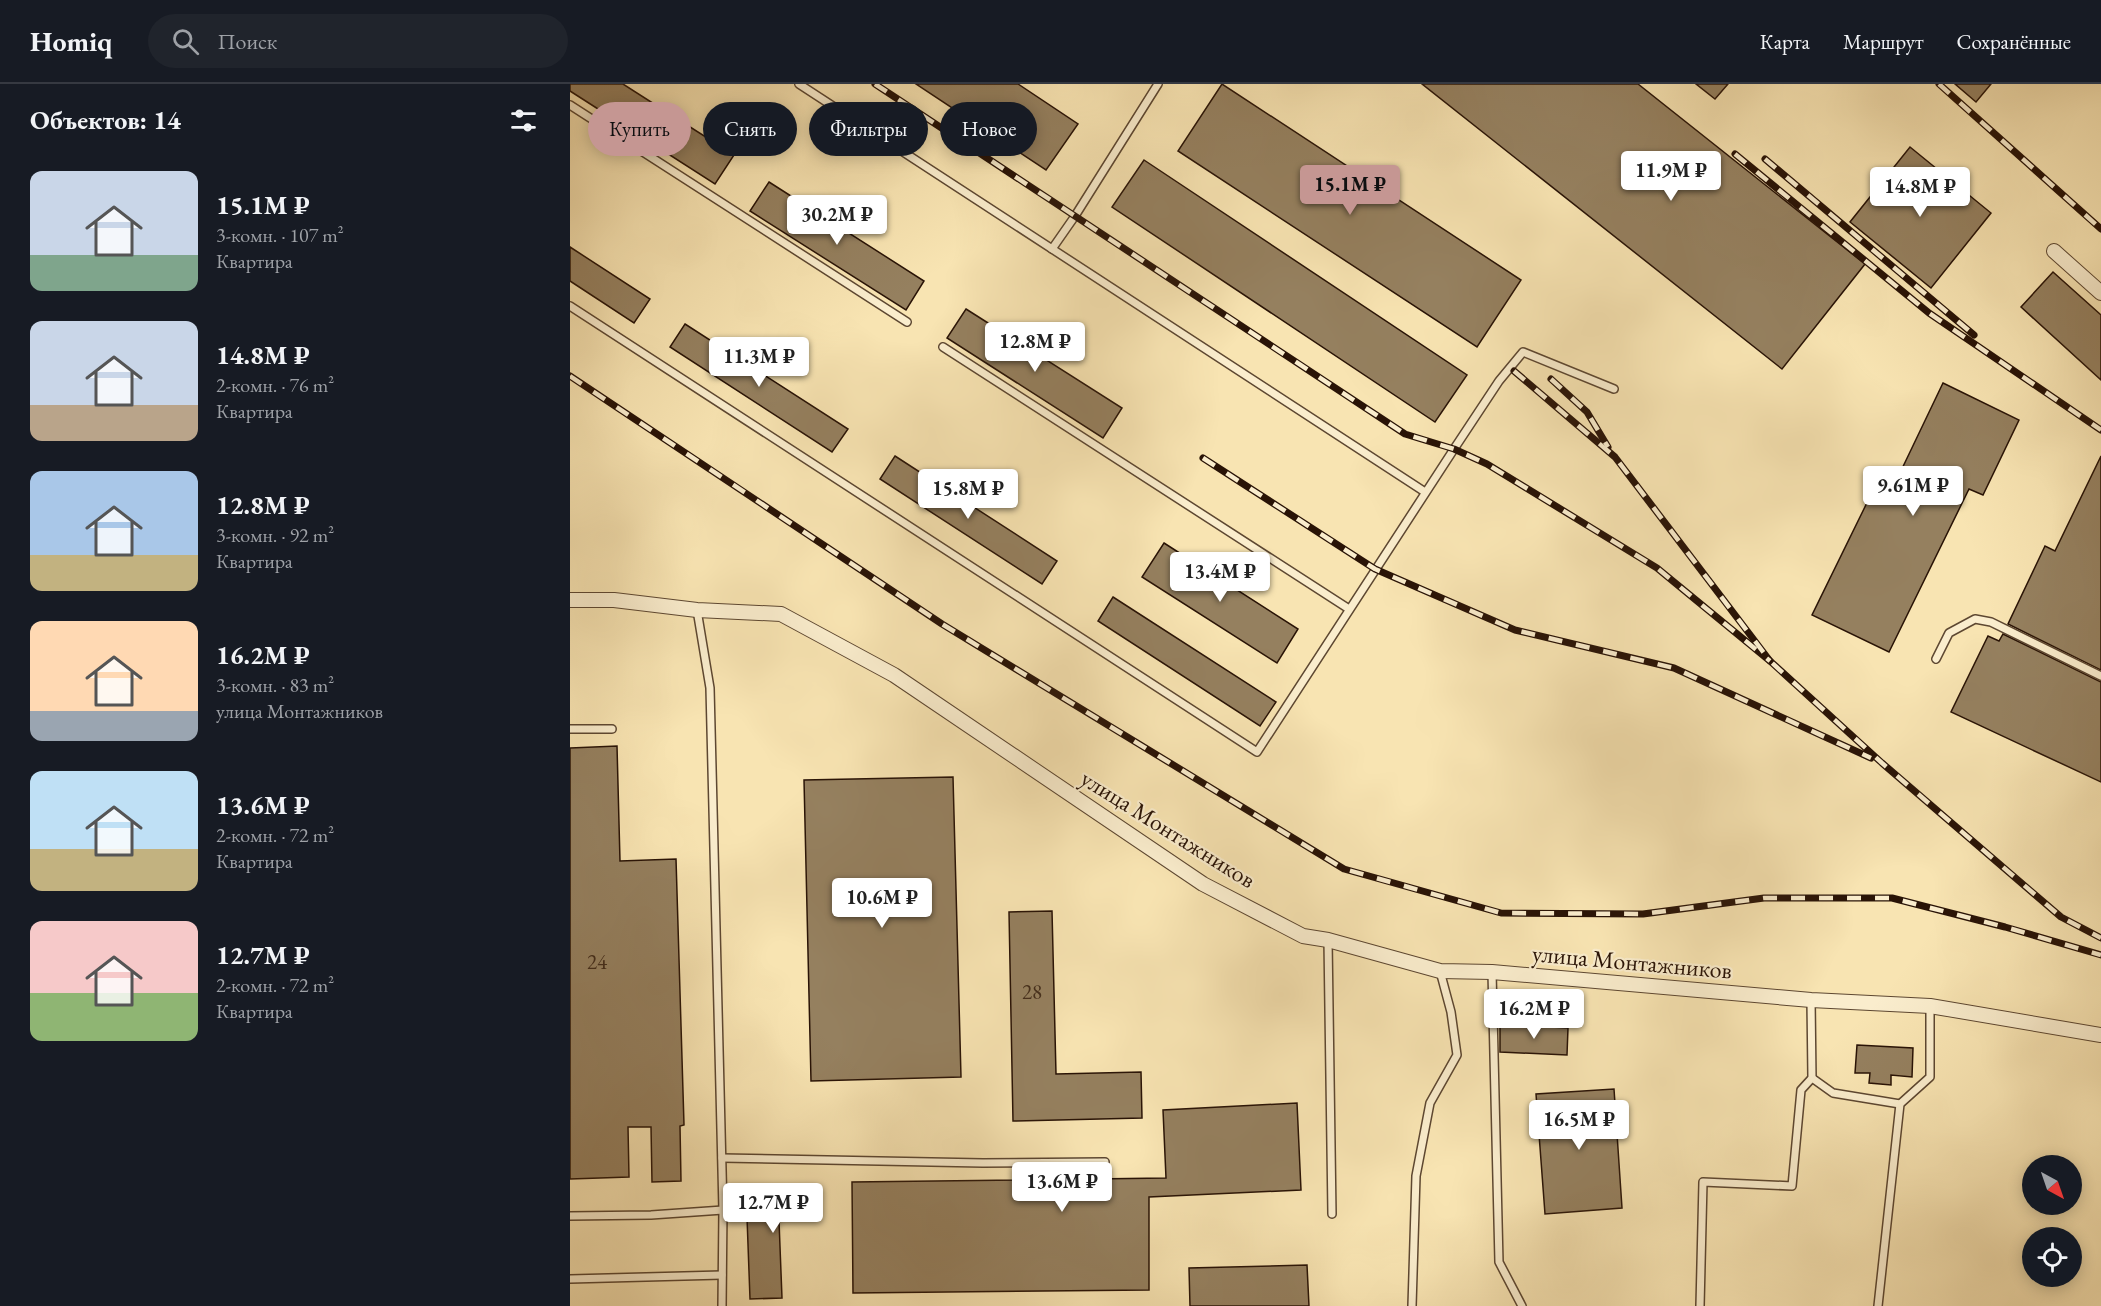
<!DOCTYPE html>
<html lang="ru">
<head>
<meta charset="utf-8">
<style>
	body { margin:0; font-family:"EB Garamond",serif; background:#20242c; color:#f1f3f6; height:100vh; display:flex; flex-direction:column; font-size:22px; white-space:nowrap }
	* { box-sizing:border-box; margin:0 }
	p { font-size:20px; color:#9ea1a6 }
	.icon { flex:none; width:33px; height:33px; fill:none; stroke:currentColor; stroke-width:2; stroke-linecap:round; stroke-linejoin:round }
	.map { position:relative; flex:1; overflow:hidden }
	.details { display:flex; flex-direction:column; background:#171b24; width:570px }
	.details>* { flex:none }
	.top-card { position:absolute; left:18px; top:18px; width:570px; height:54px; display:flex; gap:12px }
	.needle { width:39px; rotate:140deg }
	.buttons { position:absolute; left:1452px; top:1071px; display:grid; gap:12px }
	.buttons a { display:grid; place-items:center; width:60px; height:60px; border-radius:50%; background:#171b24; box-shadow:0 3px 15px #0003; font-size:30px }
	.price { position:absolute; translate:-50% -51px; padding:0 14px; border-radius:6px; background:#fff; color:#222; font-size:20px; line-height:39px; filter:drop-shadow(0 2px 3px #0008) }
	.price::after { content:''; position:absolute; left:50%; top:36px; width:18px; height:14px; margin-left:-9px; background:inherit; clip-path:polygon(0 0,100% 0,50% 100%) }
	.price.on { background:#c59692; color:#111 }
	ul { padding:0; list-style:none }
	li { display:flex; align-items:center; gap:18px; height:150px; padding:0 30px }
	li span { display:grid; place-items:center; flex:none; width:168px; height:120px; border-radius:12px; color:#555 }
	li>.icon { margin-inline-start:auto }
	span .icon { width:72px; height:72px; fill:#fffc; stroke-width:1 }
	li b { font-size:26px }
	h2 { display:flex; justify-content:space-between; align-items:center; height:72px; padding:0 30px; font-size:26px }
	.pill { padding:0 21px; border-radius:27px; background:#171b24; box-shadow:0 3px 15px #0003; font-size:21px; line-height:54px }
	.pill.on { background:#c59692; color:#111 }
	header { display:flex; align-items:center; gap:36px; box-sizing:border-box; height:84px; padding:0 30px; background:#171b24; border-bottom:2px solid #363941 }
	header strong { font-size:28px }
	nav { display:flex; gap:33px; margin-inline-start:auto; font-size:21px }
	.search { width:420px; height:54px; background:#20242c; display:flex; align-items:center; gap:15px; box-sizing:border-box; padding:0 21px; border-radius:33px; color:#9ea1a6; font-size:22px }
	main { display:flex; flex:1; min-height:0 }
	.map>svg:first-child { display:block }
	.building { fill:#95805f; stroke:#291306; stroke-width:1.5 }
	.lines { fill:none; stroke-linecap:round; stroke-linejoin:round }
	.lane-casing { stroke:#5d4731; stroke-width:10 }
	.street-casing { stroke:#5d4731; stroke-width:16 }
	.lane { stroke:#faedcd; stroke-width:7 }
	.street { stroke:#faedcd; stroke-width:14 }
	.rail-casing { stroke:#291306; stroke-width:7 }
	.rail { stroke:#faedcd; stroke-width:4.5; stroke-dasharray:14; stroke-linecap:butt }
	.labels { text-anchor:middle; stroke-width:4.5; stroke-linejoin:round; paint-order:stroke }
	.number-label { font-size:21px; fill:#442e1c }
	.street-label { font-size:24px; fill:#291306; stroke:#faedcd }
</style>
</head>
<body>
<header>
<strong>Homiq</strong>
<div class="search"><svg class="icon" aria-label="search" viewBox="0 0 24 24"><circle cx="10" cy="10" r="6"/><path d="M15 15l6 6"/></svg>Поиск</div>
<nav><a>Карта</a><a>Маршрут</a><a>Сохранённые</a></nav>
</header>
<main>
<section class="details">
<h2>Объектов: 14<svg class="icon" aria-label="filters" viewBox="0 0 24 24"><path d="M4 7h16M4 17h16"/><circle cx="9" cy="7" r="2"/><circle cx="15" cy="17" r="2"/></svg></h2>
<ul>
<li><span style="background:linear-gradient(#c9d6e8 70%,#7fa58c 0)"><svg class="icon" aria-label="home" viewBox="0 0 24 24"><path d="M3 11l9-7 9 7M6 9v11h12V9"/></svg></span><div><b>15.1M ₽</b><p>3-комн. · 107 m²</p><p>Квартира</p></div></li>
<li><span style="background:linear-gradient(#c9d6e8 70%,#b9a48a 0)"><svg class="icon" aria-label="home" viewBox="0 0 24 24"><path d="M3 11l9-7 9 7M6 9v11h12V9"/></svg></span><div><b>14.8M ₽</b><p>2-комн. · 76 m²</p><p>Квартира</p></div></li>
<li><span style="background:linear-gradient(#a9c7e8 70%,#c2b280 0)"><svg class="icon" aria-label="home" viewBox="0 0 24 24"><path d="M3 11l9-7 9 7M6 9v11h12V9"/></svg></span><div><b>12.8M ₽</b><p>3-комн. · 92 m²</p><p>Квартира</p></div></li>
<li><span style="background:linear-gradient(#ffd9b3 75%,#9aa5b1 0)"><svg class="icon" aria-label="home" viewBox="0 0 24 24"><path d="M3 11l9-7 9 7M6 9v11h12V9"/></svg></span><div><b>16.2M ₽</b><p>3-комн. · 83 m²</p><p>улица Монтажников</p></div></li>
<li><span style="background:linear-gradient(#bfe0f5 65%,#c2b280 0)"><svg class="icon" aria-label="home" viewBox="0 0 24 24"><path d="M3 11l9-7 9 7M6 9v11h12V9"/></svg></span><div><b>13.6M ₽</b><p>2-комн. · 72 m²</p><p>Квартира</p></div></li>
<li><span style="background:linear-gradient(#f6c9c9 60%,#8fb573 0)"><svg class="icon" aria-label="home" viewBox="0 0 24 24"><path d="M3 11l9-7 9 7M6 9v11h12V9"/></svg></span><div><b>12.7M ₽</b><p>2-комн. · 72 m²</p><p>Квартира</p></div></li>
</ul>
</section>
<div class="map">
<svg width="1531" height="1222" viewBox="0 0 1531 1222">
	<rect width="100%" height="100%" fill="#f8e4b2"/>
	<filter id="stains"><feTurbulence type="fractalNoise" baseFrequency=".00333" numOctaves="4"/><feColorMatrix values="0 0 0 0 .2 0 0 0 0 .09 0 0 0 0 .02 0 0 0 .5 -.17"/></filter>
	<radialGradient id="worn" r=".72"><stop offset=".6" stop-color="#630" stop-opacity="0"/><stop offset="1" stop-color="#630" stop-opacity=".3"/></radialGradient>
	<!-- building -->
	<g class="building">
		<path d="M0 0H53L164 71 145 100 0 7Z"/>
		<path d="M346 0H448L508 40 476 86Z"/>
		<path d="M652 0 951 196 907 263 608 67Z"/>
		<path d="M852 0H1068L1295 180 1212 285Z"/>
		<path d="M1126 0H1158L1145 15Z"/>
		<path d="M1385 0H1421L1406 18Z"/>
		<path d="M1340 63 1421 129 1361 204 1280 138Z"/>
		<path d="M574 76 897 291 865 338 542 123Z"/>
		<path d="M199 98 354 197 336 226 180 127Z"/>
		<path d="M0 163 80 215 64 239 0 197Z"/>
		<path d="M1483 188 1531 231V296L1451 223Z"/>
		<path d="M396 225 552 324 533 354 377 254Z"/>
		<path d="M115 240 278 345 262 368 100 263Z"/>
		<path d="M1373 299 1449 336 1413 411 1399 405 1319 568 1242 531 1313 386 1328 393Z"/>
		<path d="M325 372 487 477 472 500 310 395Z"/>
		<path d="M1531 372V586L1438 540 1475 462 1485 467Z"/>
		<path d="M594 459 728 545 707 579 572 493Z"/>
		<path d="M543 513 706 618 690 642 528 537Z"/>
		<path d="M1433 550 1531 598V698L1381 628 1418 552 1429 557Z"/>
		<path d="M47 662 50 777 106 775 114 1041 110 1042 111 1097 82 1098 81 1043H58L59 1093 0 1095V664Z"/>
		<path d="M383 693 391 993 241 997 234 696Z"/>
		<path d="M482 827 486 990 571 988 572 1034 443 1037 439 828Z"/>
		<path d="M930 940 998 944 997 971 930 968Z"/>
		<path d="M1287 961 1343 964 1342 993 1321 991V1001L1299 999 1300 989H1285Z"/>
		<path d="M1044 1005 1052 1124 975 1130 966 1010Z"/>
		<path d="M727 1019 731 1106 579 1113V1206L283 1209 282 1098 596 1094 593 1026Z"/>
		<path d="M246 1103 247 1135 209 1137 212 1214 180 1215 176 1106Z"/>
		<path d="M737 1181 739 1222H620L619 1184Z"/>
	</g>
	<g class="lines">
		<!-- lane casing -->
		<g class="lane-casing">
			<g id="lane">
				<path d="M229 0 855 408"/>
				<path d="M0 21 337 238"/>
				<path d="M482 165 505 132 588 0"/>
				<path d="M0 222 687 668 884 365 929 297 953 268 1044 305"/>
				<path d="M373 263 779 525"/>
				<path d="M127 526 140 604 153 1126 152 1222"/>
				<path d="M1366 575 1379 549 1405 535 1421 538 1531 592"/>
				<path d="M0 645H42"/>
				<path d="M758 856 762 1130"/>
				<path d="M922 888 929 1178 952 1222"/>
				<path d="M1242 994 1263 1009 1330 1020"/>
				<path d="M152 1074 413 1079 535 1078"/>
				<path d="M0 1132 81 1131 153 1126"/>
				<path d="M0 1195 152 1191"/>
				<path d="M842 1222 846 1092 860 1019 887 971 881 928 870 887"/>
				<path d="M1130 1222 1133 1098 1222 1102 1231 1006 1242 994 1241 916"/>
				<path d="M1308 1222 1330 1020 1360 993V922"/>
			</g>
		</g>
		<!-- street casing -->
		<g class="street-casing">
			<g id="street">
				<path d="M1484 167 1531 209"/>
				<path d="M0 516H44L127 526 211 530 324 591 633 800 733 852 758 856 870 887 922 888 1241 916 1360 922 1531 951"/>
			</g>
		</g>
		<!-- lane -->
		<use href="#lane" class="lane"/>
		<!-- street -->
		<use href="#street" class="street"/>
		<!-- rail casing -->
		<g class="rail-casing">
			<g id="rail">
				<path d="M305 0 835 350 884 365 917 380 1087 484 1200 577"/>
				<path d="M1369 0 1531 145"/>
				<path d="M1165 70 1359 229 1531 346"/>
				<path d="M1195 75 1404 251"/>
				<path d="M944 287 1045 373 1200 577 1312 679 1491 833 1531 854"/>
				<path d="M0 292 372 540 774 785 931 829 1073 830 1194 814H1322L1435 843 1531 871"/>
				<path d="M981 295 1017 328 1038 363"/>
				<path d="M633 374 805 485 945 546 1104 584 1301 674"/>
			</g>
		</g>
		<!-- rail -->
		<use href="#rail" class="rail"/>
	</g>
	<g class="labels">
		<!-- number labels -->
		<g class="number-label">
			<text x="27" y="885">24</text>
			<text x="462" y="915">28</text>
		</g>
		<!-- street labels -->
		<g class="street-label">
			<text transform="translate(598 745) rotate(32)" y="8">улица Монтажников</text>
			<text transform="translate(1062 878) rotate(5)" y="8">улица Монтажников</text>
		</g>
	</g>
	<rect width="100%" height="100%" filter="url(#stains)"/>
	<rect width="100%" height="100%" fill="url(#worn)"/>
</svg>
<div class="buttons">
<a><svg class="needle" viewBox="-14 -14 28 28"><path d="M0-13l5 13h-10z" fill="#e53935"/><path d="M0 13l5-13h-10z" fill="#9ea1a6"/></svg></a>
<a><svg class="icon" aria-label="locate" viewBox="0 0 24 24"><circle cx="12" cy="12" r="6"/><path d="M12 2v4M12 18v4M2 12h4M18 12h4"/></svg></a>
</div>
<b class="price" style="left:1101px;top:118px">11.9M ₽</b>
<b class="price on" style="left:780px;top:132px">15.1M ₽</b>
<b class="price" style="left:1350px;top:134px">14.8M ₽</b>
<b class="price" style="left:267px;top:162px">30.2M ₽</b>
<b class="price" style="left:465px;top:289px">12.8M ₽</b>
<b class="price" style="left:189px;top:304px">11.3M ₽</b>
<b class="price" style="left:1343px;top:433px">9.61M ₽</b>
<b class="price" style="left:398px;top:436px">15.8M ₽</b>
<b class="price" style="left:650px;top:519px">13.4M ₽</b>
<b class="price" style="left:312px;top:845px">10.6M ₽</b>
<b class="price" style="left:964px;top:956px">16.2M ₽</b>
<b class="price" style="left:1009px;top:1067px">16.5M ₽</b>
<b class="price" style="left:492px;top:1129px">13.6M ₽</b>
<b class="price" style="left:203px;top:1150px">12.7M ₽</b>
<div class="top-card">
<a class="pill on">Купить</a>
<a class="pill">Снять</a>
<a class="pill">Фильтры</a>
<a class="pill">Новое</a>
</div>
</div>
</main>
</body>
</html>
